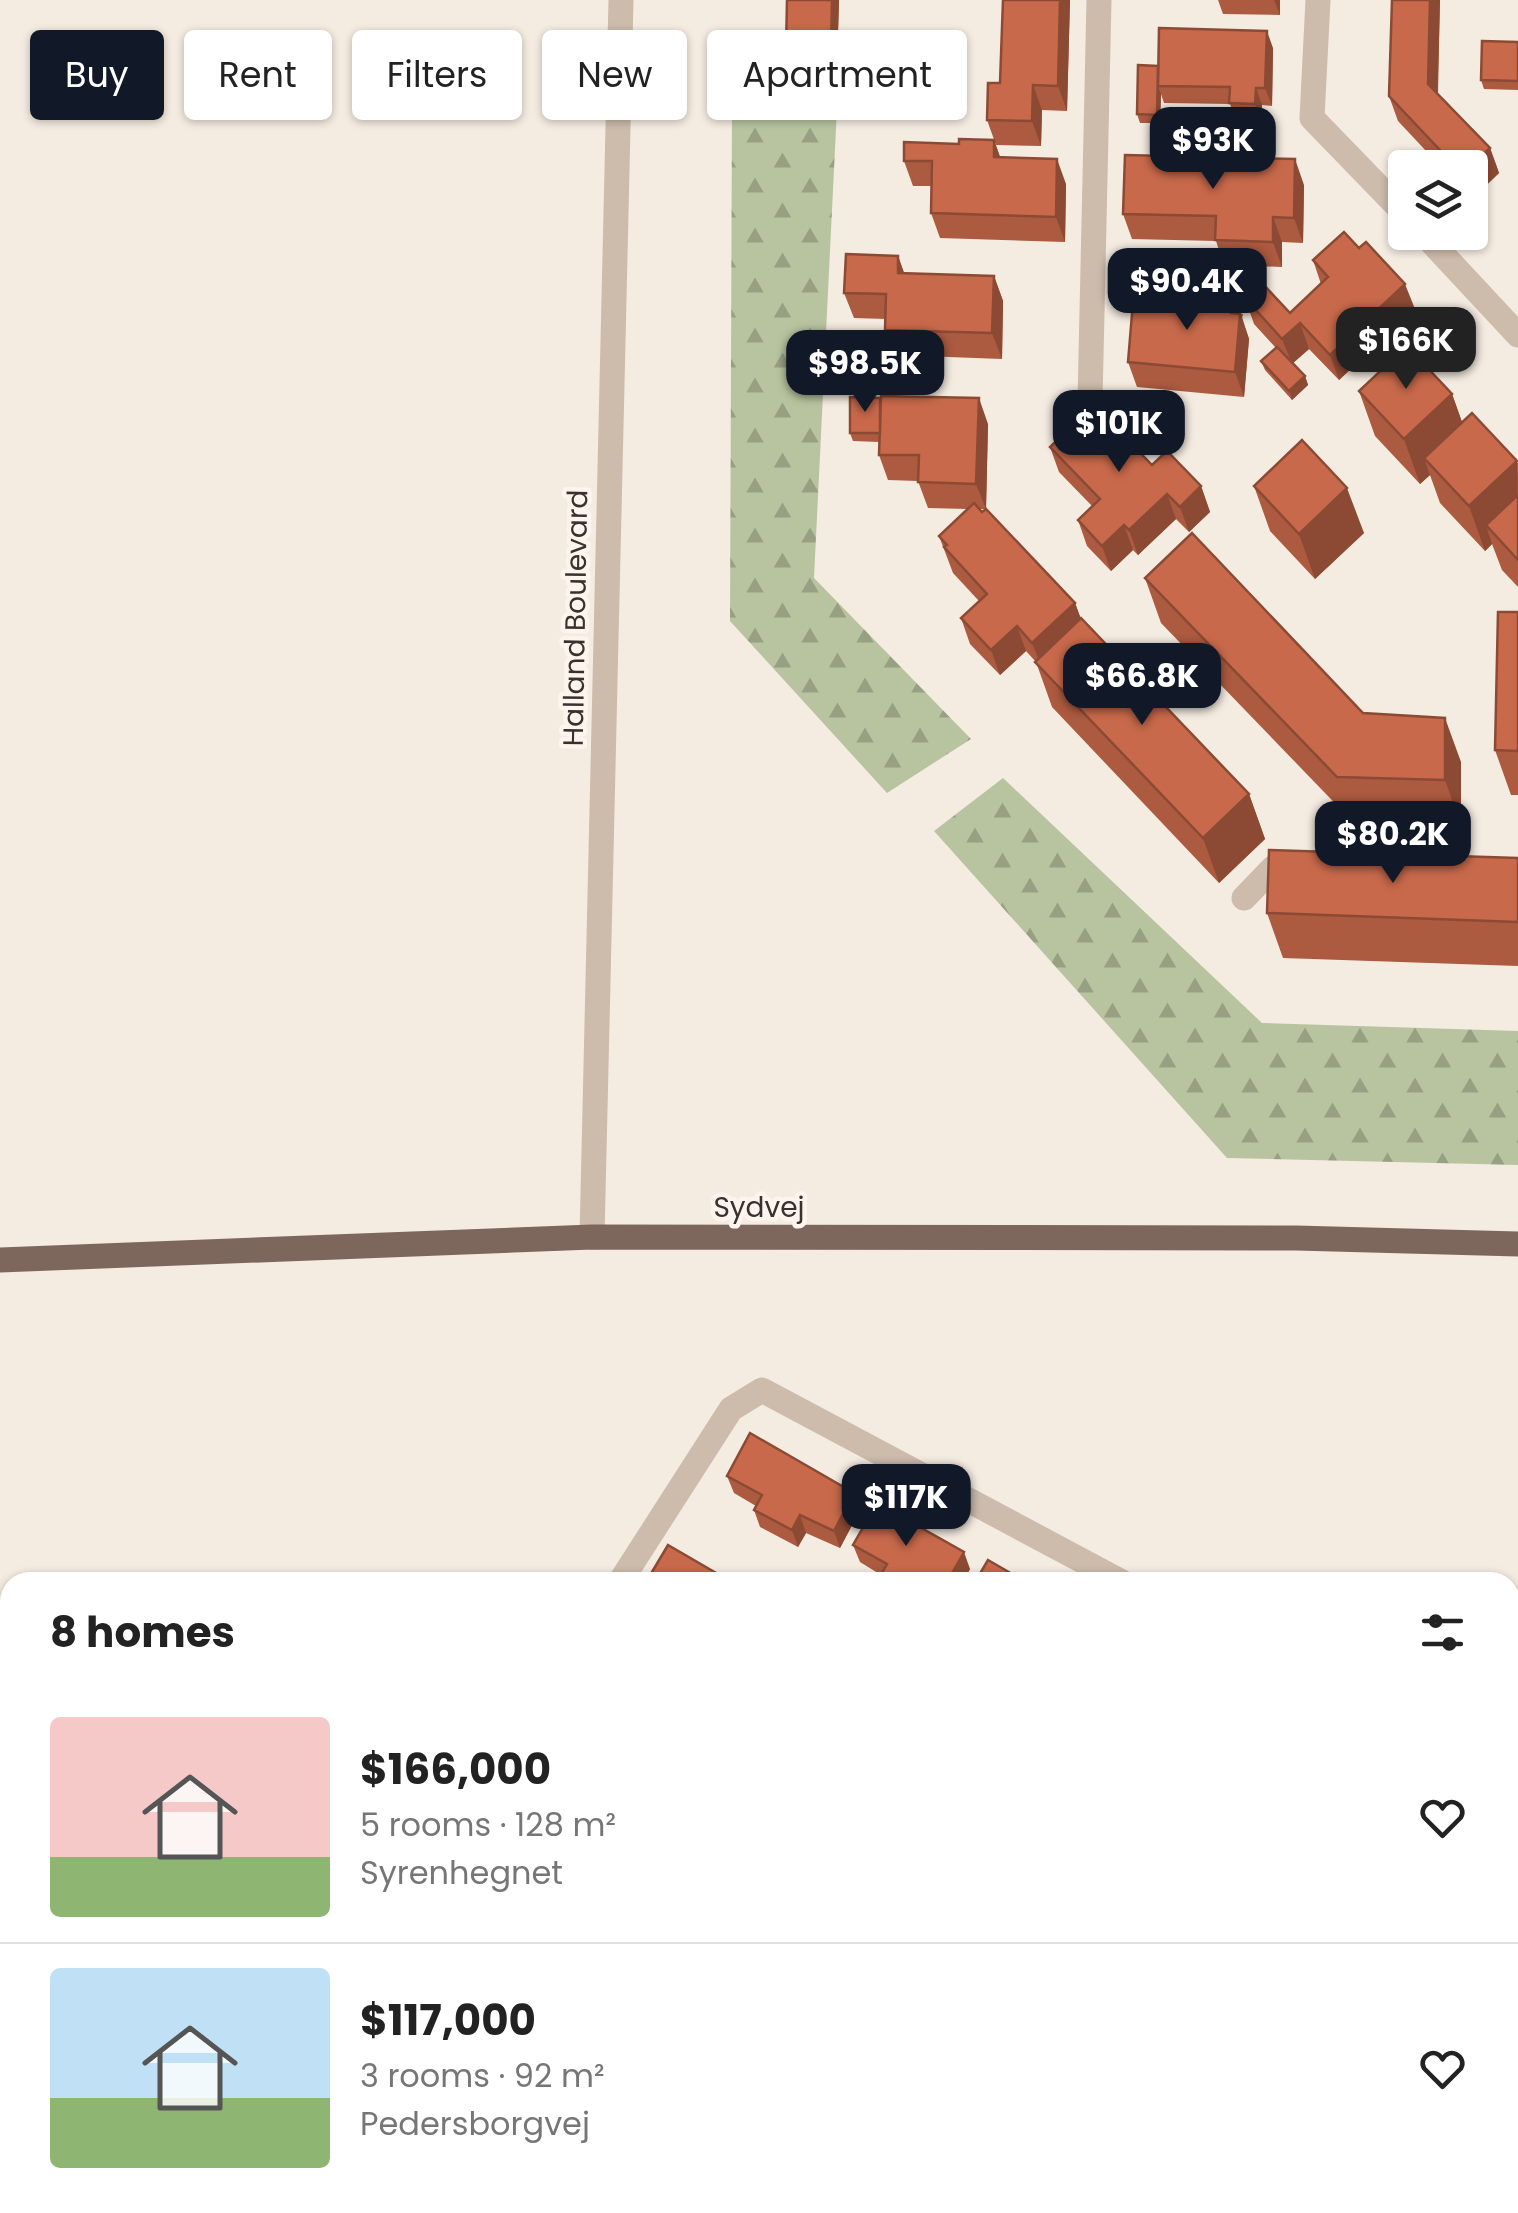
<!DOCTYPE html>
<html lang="en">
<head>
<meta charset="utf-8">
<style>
	body { margin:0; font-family:Poppins,sans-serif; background:#f2f2f2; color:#222; height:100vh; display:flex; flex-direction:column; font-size:38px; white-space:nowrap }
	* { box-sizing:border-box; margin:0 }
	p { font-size:32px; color:#767676 }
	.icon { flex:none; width:55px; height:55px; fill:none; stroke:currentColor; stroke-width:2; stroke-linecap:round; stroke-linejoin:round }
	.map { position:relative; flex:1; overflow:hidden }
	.details { position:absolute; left:0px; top:1572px; width:1520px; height:642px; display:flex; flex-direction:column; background:#fff; border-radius:30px 30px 0 0; box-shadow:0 2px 8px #0004 }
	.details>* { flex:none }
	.top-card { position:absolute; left:30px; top:30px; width:1000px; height:90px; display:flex; gap:20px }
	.buttons { position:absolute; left:1388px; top:150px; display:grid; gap:20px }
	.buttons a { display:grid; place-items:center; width:100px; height:100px; border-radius:10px; background:#fff; box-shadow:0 2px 8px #0004; font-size:50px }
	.price { position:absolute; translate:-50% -85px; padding:0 22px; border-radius:20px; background:#111827; color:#fff; font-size:32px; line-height:65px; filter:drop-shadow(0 2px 5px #0008) }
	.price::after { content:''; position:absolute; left:50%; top:60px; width:30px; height:22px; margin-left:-15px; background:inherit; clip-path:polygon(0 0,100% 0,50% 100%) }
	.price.on { background:#222; color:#fff }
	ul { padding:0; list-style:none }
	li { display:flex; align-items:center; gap:30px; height:250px; padding:0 50px }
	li+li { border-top:2px solid #e0e0e0 }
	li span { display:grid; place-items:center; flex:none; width:280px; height:200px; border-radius:10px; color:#555 }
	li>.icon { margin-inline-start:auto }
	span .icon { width:120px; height:120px; fill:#fffc; stroke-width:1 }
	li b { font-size:42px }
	h2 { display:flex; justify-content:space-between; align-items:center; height:120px; padding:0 50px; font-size:42px }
	.chip { padding:0 35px; border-radius:10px; background:#fff; box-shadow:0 2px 8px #0004; font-size:35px; line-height:90px }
	.chip.on { background:#111827; color:#fff }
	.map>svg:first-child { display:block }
	.forest { fill:url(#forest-firs) }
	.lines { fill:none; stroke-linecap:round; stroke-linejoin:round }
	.minor { stroke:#cdbbac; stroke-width:25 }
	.major { stroke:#7d675c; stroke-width:25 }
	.wall { fill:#ac5a40 }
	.shaded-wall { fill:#8c4a34 }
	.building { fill:#c8694b; stroke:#8c4a34; stroke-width:2.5 }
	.labels { text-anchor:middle; stroke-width:9; stroke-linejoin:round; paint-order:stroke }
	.street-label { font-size:28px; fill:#3b302b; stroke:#fbf5ee }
</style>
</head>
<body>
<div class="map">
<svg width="1518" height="2213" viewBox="0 0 1518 2213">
	<defs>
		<pattern id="forest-firs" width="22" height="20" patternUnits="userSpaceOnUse" patternTransform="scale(2.5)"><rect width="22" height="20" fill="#b8c4a0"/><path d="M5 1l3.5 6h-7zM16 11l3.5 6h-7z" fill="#97a083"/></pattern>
	</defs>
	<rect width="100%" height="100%" fill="#f4ebe1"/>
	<!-- forest -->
	<g class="forest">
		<path d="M732 107 837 108 814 578 971 739 887 793 730 621Z"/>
		<path d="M1003 778 1262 1023 1518 1031V1165L1227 1158 934 831Z"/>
	</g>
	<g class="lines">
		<!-- minor -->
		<g class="minor">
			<path d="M1318 0 1312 118 1405 214"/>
			<path d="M1422 232 1518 335"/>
			<path d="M1090 401 1099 0"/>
			<path d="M1244 898 1274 867 1296 868"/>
			<path d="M592 1237 621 0"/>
			<path d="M620 1582 731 1409 762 1390 1122 1582"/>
			<path d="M384 2205 385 2213"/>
			<path d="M861 2213V2205"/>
		</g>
		<!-- major -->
		<path class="major" d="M0 1260 592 1237 1296 1238 1518 1244"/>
	</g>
	<!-- wall -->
	<g class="wall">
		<path d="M839 0 837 68 792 66 786 49Z"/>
		<path d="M1003 0H1070L1067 111 1042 110 1041 146 996 145 987 120 1000 83Z"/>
		<path d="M1218 0H1280V15L1223 14Z"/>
		<path d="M1440 0 1438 94 1490 148 1499 173 1472 199 1470 197V168H1442L1398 121 1389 96Z"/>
		<path d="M1518 42V90L1484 89 1481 80Z"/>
		<path d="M1273 48 1272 106 1262 105V121L1236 120 1230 104 1164 103 1161 94 1160 123H1140L1137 114 1158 66Z"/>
		<path d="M994 140 1000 157 1066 184 1065 242 940 238 931 213V186H913L904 161 959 144Z"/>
		<path d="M1304 185 1303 243 1282 242V267L1224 265 1216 241 1132 239 1123 214Z"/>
		<path d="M898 256 904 273 994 276 1003 301 1002 359 895 355 885 330 886 319 854 318 844 293Z"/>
		<path d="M1313 260 1415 309 1339 380 1309 349 1293 363 1305 376 1308 385 1292 400 1265 370 1261 361 1276 348 1254 324 1245 298 1290 313 1321 284Z"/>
		<path d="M1192 308 1243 314 1242 319 1249 339 1244 397 1137 387 1128 362Z"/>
		<path d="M1359 391 1452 394 1462 422 1518 463V587L1502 570 1492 544 1485 551 1440 503 1430 475 1420 484 1375 436Z"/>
		<path d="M988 424 986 509H979L1075 603 1081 619 1249 794 1265 839 1219 883 1052 707 1036 662 1026 651 1000 675 970 644 961 618 979 601 953 573 939 536 968 509 928 508 918 481 888 480 879 455V442L853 441 850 433Z"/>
		<path d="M1050 447 1152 465 1201 486 1210 512 1189 532 1176 519 1138 555 1133 550 1111 571 1087 546 1078 520 1092 506 1059 472Z"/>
		<path d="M1254 486 1364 533 1315 579 1270 531Z"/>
		<path d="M1145 578 1363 713 1461 762V825L1353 822 1161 623Z"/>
		<path d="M1518 612V795H1511L1495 750Z"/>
		<path d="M1518 858V966L1283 958 1267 913Z"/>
		<path d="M727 1476 854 1493 860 1510 840 1548 806 1533 798 1547 760 1527 754 1510 756 1506 734 1493Z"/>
		<path d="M853 1545 970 1569 963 1582H881L879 1578 881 1575 860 1562Z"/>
	</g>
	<!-- shaded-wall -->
	<g class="shaded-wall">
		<path d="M832 0H839L837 68 831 50Z"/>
		<path d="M1060 0H1070L1067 111 1058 86Z"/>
		<path d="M1274 0H1280V15Z"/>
		<path d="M1430 0H1440L1437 109 1428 84Z"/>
		<path d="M1267 31 1273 48 1272 106 1265 88Z"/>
		<path d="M1033 85 1042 110 1041 146 1032 121Z"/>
		<path d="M1158 86 1161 94 1160 123 1157 115Z"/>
		<path d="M1256 88 1262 105V121L1255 104Z"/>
		<path d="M994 140 1003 165 994 157Z"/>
		<path d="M1490 148 1499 173 1472 199 1470 193V168Z"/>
		<path d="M1057 159 1066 184 1065 242 1056 217Z"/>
		<path d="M1295 159 1304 185 1303 243 1294 218Z"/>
		<path d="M1273 217 1282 242V267L1273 242Z"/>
		<path d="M898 256 907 281 898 273Z"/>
		<path d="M994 276 1003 301 1002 359 992 333Z"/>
		<path d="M1405 284 1415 309 1339 380 1330 355Z"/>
		<path d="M1233 289 1249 339 1244 397 1235 372 1231 313Z"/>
		<path d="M1300 323 1309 349 1292 364 1282 339Z"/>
		<path d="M1305 376 1308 385 1292 400 1289 391Z"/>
		<path d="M1452 394 1468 439 1424 458 1430 475 1420 484 1404 439Z"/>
		<path d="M979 398 988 424 986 509 976 484Z"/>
		<path d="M1517 461 1518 520 1486 525 1492 544 1485 551 1469 506Z"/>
		<path d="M1201 486 1210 512 1189 532 1180 507Z"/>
		<path d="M1347 488 1364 533 1315 579 1299 534Z"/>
		<path d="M1167 494 1176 519 1138 555 1129 530Z"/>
		<path d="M1124 525 1133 550 1111 571 1102 546Z"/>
		<path d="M1075 603 1084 628 1042 668 1032 643Z"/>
		<path d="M1017 626 1026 651 1000 675 991 650Z"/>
		<path d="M1445 718 1461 762V825L1445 780Z"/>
		<path d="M1249 794 1265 839 1219 883 1203 838Z"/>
		<path d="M854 1493 860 1510 840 1548 834 1531Z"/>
		<path d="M800 1515 806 1533 798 1547 792 1530Z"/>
		<path d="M964 1552 970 1569 963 1582H947Z"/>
		<path d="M716 1573 719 1582H710Z"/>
	</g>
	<!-- building -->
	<g class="building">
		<path d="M787 0H832L831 50 786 49Z"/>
		<path d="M1003 0H1060L1058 86 1033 85 1032 121 987 120 988 83H1000Z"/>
		<path d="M1392 0H1430L1428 84 1490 148 1469 168H1457L1389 96Z"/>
		<path d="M1159 28 1267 31 1265 88H1256L1255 104 1229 103 1230 87 1158 86Z"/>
		<path d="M1482 41 1518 42V81L1481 80Z"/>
		<path d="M1138 65 1158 66 1157 115 1137 114Z"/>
		<path d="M959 139 994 140V157L1057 159 1056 217 931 213 932 161H904V142L959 144Z"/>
		<path d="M1125 155 1295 159 1294 218 1273 217V242L1215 240 1216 216 1123 214Z"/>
		<path d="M1344 232 1359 248 1366 242 1405 284 1330 355 1300 323 1282 339 1245 298 1262 283 1290 313 1328 277 1313 260Z"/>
		<path d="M846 254 898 256V273L994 276 992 333 885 330 886 294 844 293Z"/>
		<path d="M1194 287 1233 289 1231 313 1240 314 1235 372 1128 362 1133 302 1192 308Z"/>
		<path d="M1407 346 1452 394 1404 439 1359 391Z"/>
		<path d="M1277 347 1305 376 1289 391 1261 361Z"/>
		<path d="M881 396 979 398 976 484 918 482 919 455H879Z"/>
		<path d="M850 397 880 398V433H850Z"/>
		<path d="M1094 405 1152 465 1167 451 1201 486 1180 507 1167 494 1129 530 1124 525 1102 546 1078 520 1100 499 1050 447Z"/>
		<path d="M1472 413 1517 461 1469 506 1424 458Z"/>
		<path d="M1302 440 1347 488 1299 534 1254 486Z"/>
		<path d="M1518 495V560L1486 525Z"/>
		<path d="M974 503 982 512 986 509 1075 603 1032 643 1017 626 991 650 961 618 987 594 944 547 947 545 939 536Z"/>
		<path d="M1192 533 1363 713 1445 718V780L1337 777 1145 578Z"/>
		<path d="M1498 612H1518V751L1495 750Z"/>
		<path d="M1081 618 1249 794 1203 838 1035 662Z"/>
		<path d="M1269 850 1518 858V922L1267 913Z"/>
		<path d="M750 1433 854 1493 834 1531 800 1515 792 1530 754 1510 762 1495 727 1476Z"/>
		<path d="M877 1503 964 1552 947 1582H942L927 1575 922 1582H888L879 1578 887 1564 853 1545Z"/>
		<path d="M668 1545 716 1573 710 1582H646Z"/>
		<path d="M988 1560 1026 1582H975Z"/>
	</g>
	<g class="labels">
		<!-- street labels -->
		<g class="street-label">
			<text transform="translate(575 618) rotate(-89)" y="10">Halland Boulevard</text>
			<text x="759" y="1217">Sydvej</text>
		</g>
	</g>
</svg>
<div class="buttons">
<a><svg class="icon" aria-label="layers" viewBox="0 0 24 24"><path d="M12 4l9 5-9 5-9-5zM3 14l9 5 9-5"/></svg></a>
</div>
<b class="price" style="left:1213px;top:192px">$93K</b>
<b class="price" style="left:1187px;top:333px">$90.4K</b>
<b class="price on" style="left:1406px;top:392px">$166K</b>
<b class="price" style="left:865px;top:415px">$98.5K</b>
<b class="price" style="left:1119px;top:475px">$101K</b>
<b class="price" style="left:1142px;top:728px">$66.8K</b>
<b class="price" style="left:1393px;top:886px">$80.2K</b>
<b class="price" style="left:906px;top:1549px">$117K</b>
<div class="top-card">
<a class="chip on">Buy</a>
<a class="chip">Rent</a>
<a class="chip">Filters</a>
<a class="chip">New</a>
<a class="chip">Apartment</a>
</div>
<section class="details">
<h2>8 homes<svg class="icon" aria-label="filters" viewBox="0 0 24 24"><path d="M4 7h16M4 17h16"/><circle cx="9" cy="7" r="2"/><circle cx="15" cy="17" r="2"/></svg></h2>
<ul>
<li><span style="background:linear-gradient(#f6c9c9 70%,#8fb573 0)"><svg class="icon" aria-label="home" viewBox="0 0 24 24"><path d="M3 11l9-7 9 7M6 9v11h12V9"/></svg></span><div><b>$166,000</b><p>5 rooms · 128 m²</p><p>Syrenhegnet</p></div><svg class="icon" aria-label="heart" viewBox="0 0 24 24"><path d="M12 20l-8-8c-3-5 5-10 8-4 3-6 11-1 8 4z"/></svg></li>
<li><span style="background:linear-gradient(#bfe0f5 65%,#8fb573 0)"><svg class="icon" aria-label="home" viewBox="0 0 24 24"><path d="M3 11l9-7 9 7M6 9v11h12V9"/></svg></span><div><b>$117,000</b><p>3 rooms · 92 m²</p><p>Pedersborgvej</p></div><svg class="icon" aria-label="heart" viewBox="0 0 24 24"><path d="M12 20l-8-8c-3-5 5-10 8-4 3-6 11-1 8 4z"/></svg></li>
</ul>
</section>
</div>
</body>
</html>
